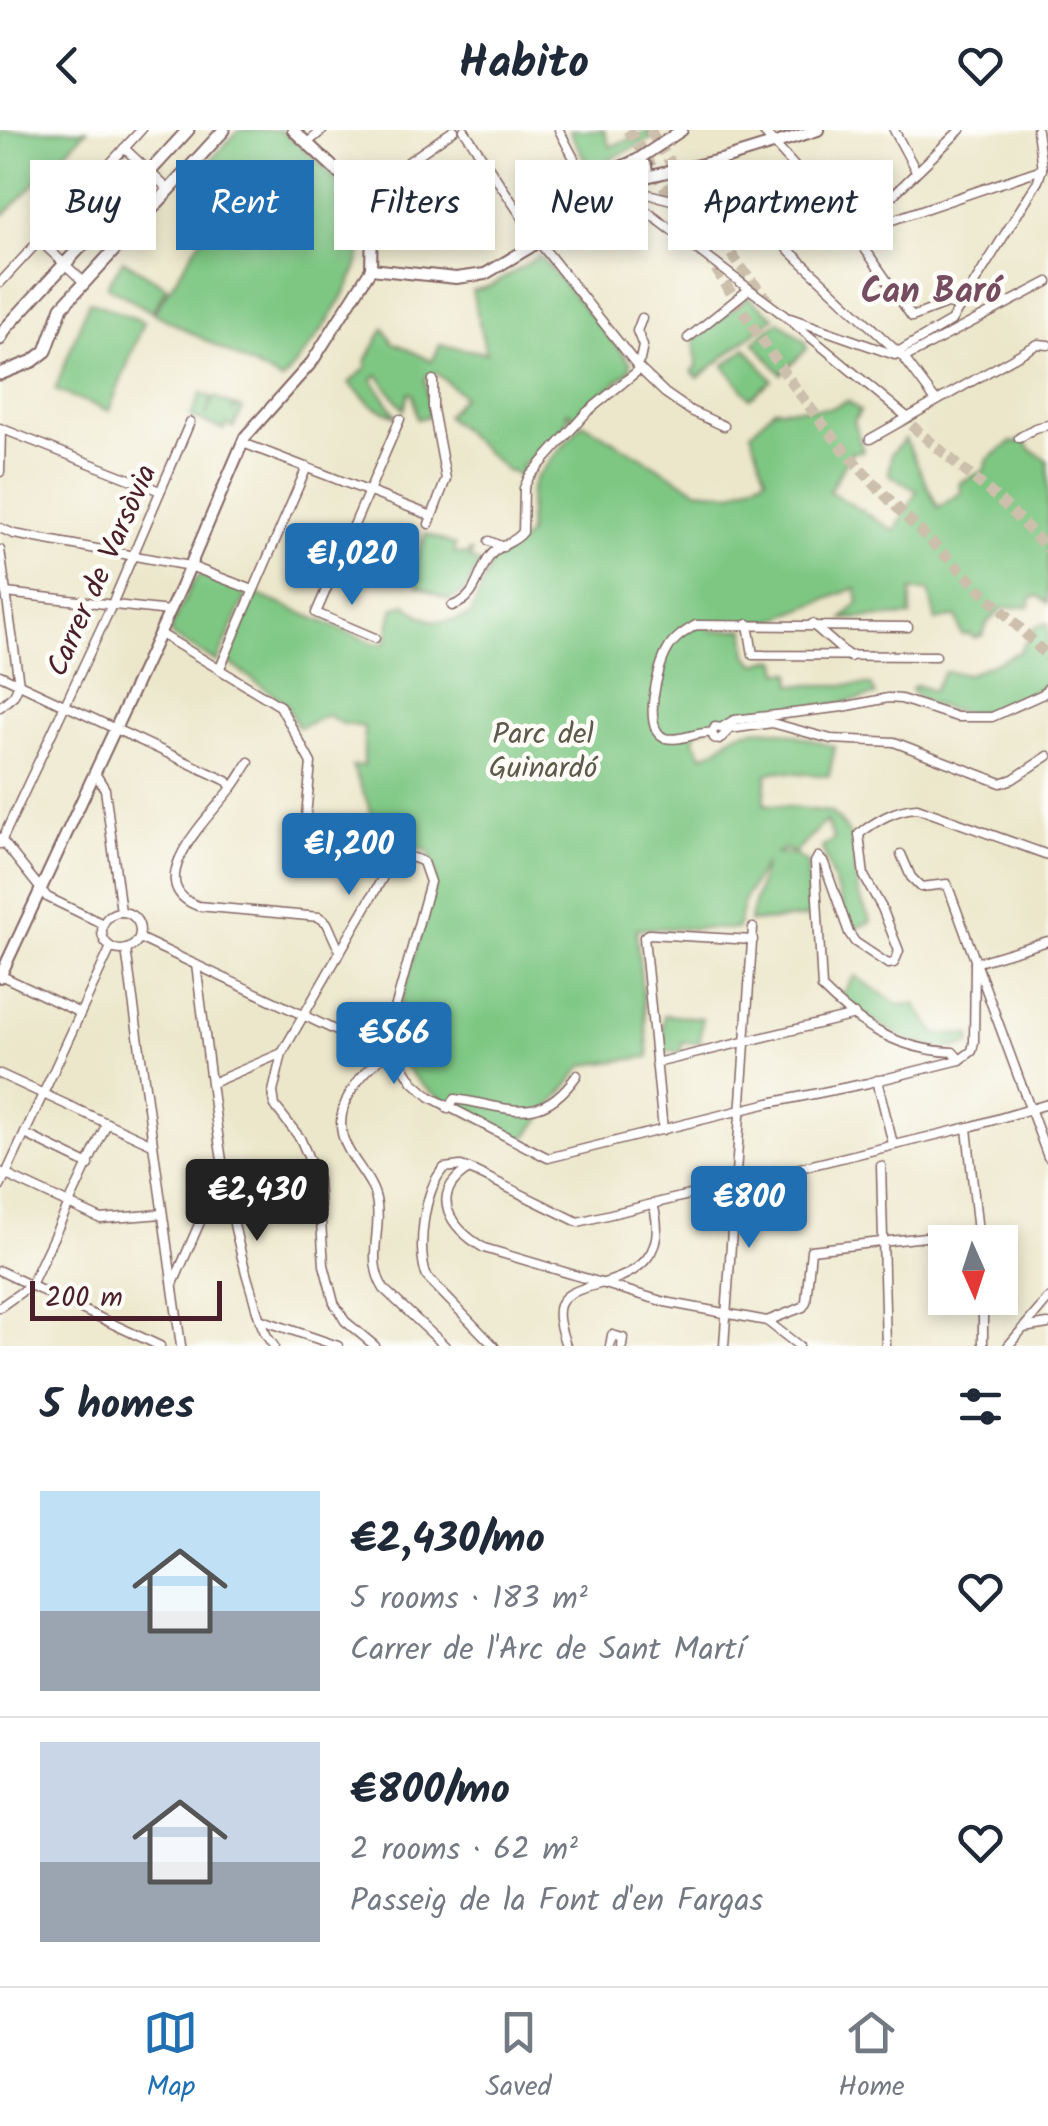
<!DOCTYPE html>
<html lang="en">
<head>
<meta charset="utf-8">
<style>
	body { margin:0; font-family:Kalam,sans-serif; background:#f2f2f3; color:#1f2937; height:100vh; display:flex; flex-direction:column; font-size:38px; white-space:nowrap }
	* { box-sizing:border-box; margin:0 }
	p { font-size:32px; color:#747a83 }
	.icon { flex:none; width:55px; height:55px; fill:none; stroke:currentColor; stroke-width:2; stroke-linecap:round; stroke-linejoin:round }
	.map { position:relative; height:1216px; overflow:hidden }
	.panel { display:flex; flex-direction:column; background:#fff; flex:1 }
	.panel>* { flex:none }
	.top-card { position:absolute; left:30px; top:30px; width:990px; height:90px; display:flex; gap:20px }
	.needle { width:65px; rotate:177deg }
	.tools { position:absolute; left:928px; top:1095px; display:grid; gap:20px }
	.tools a { display:grid; place-items:center; width:90px; height:90px; border-radius:0px; background:#fff; box-shadow:0 5px 15px #0003; font-size:50px }
	.scale { position:absolute; left:30px; bottom:25px; width:192px; box-sizing:border-box; padding-left:10px; border:5px solid #4a1f2b; border-top:0; font-size:28px; line-height:35px; white-space:nowrap; color:#4a1f2b; -webkit-text-stroke:8px #fdfcf7; paint-order:stroke }
	.price { position:absolute; translate:-50% -85px; padding:0 22px; border-radius:10px; background:#1f6fb2; color:#fff; font-size:32px; line-height:65px; filter:drop-shadow(0 2px 5px #0008) }
	.price::after { content:''; position:absolute; left:50%; top:60px; width:30px; height:22px; margin-left:-15px; background:inherit; clip-path:polygon(0 0,100% 0,50% 100%) }
	.price.current { background:#222; color:#fff }
	ul { padding:0; list-style:none }
	li { display:flex; align-items:center; gap:30px; height:250px; padding:0 40px }
	li+li { border-top:2px solid #e0e1e3 }
	li span { display:grid; place-items:center; flex:none; width:280px; height:200px; border-radius:0px; color:#555 }
	li>.icon { margin-inline-start:auto }
	span .icon { width:120px; height:120px; fill:#fffc; stroke-width:1 }
	li b { font-size:42px }
	h2 { display:flex; justify-content:space-between; align-items:center; height:120px; padding:0 40px; font-size:42px }
	.pill { padding:0 35px; border-radius:0px; background:#fff; box-shadow:0 5px 15px #0003; font-size:35px; line-height:90px }
	.pill.current { background:#1f6fb2; color:#fff }
	header { display:flex; justify-content:space-between; align-items:center; height:130px; padding:0 40px; background:#fff; font-size:45px; font-weight:600 }
	.dock { display:flex; justify-content:space-around; align-items:center; height:140px; border-top:2px solid #e0e1e3; background:#fff; font-size:28px; color:#747a83 }
	.dock a { display:grid; justify-items:center; gap:5px }
	.dock .current { color:#1f6fb2 }
	.map>svg:first-child { display:block }
	.green { fill:#7ec783; stroke:#647357; stroke-width:2.5 }
	.lines { fill:none; stroke-linecap:round; stroke-linejoin:round }
	.primary-tunnel { stroke:#ccbfab; stroke-width:11; stroke-dasharray:11 5.5; stroke-linecap:butt }
	.street-casing { stroke:#836563; stroke-width:11 }
	.secondary-casing { stroke:#836563; stroke-width:14 }
	.primary-casing { stroke:#836563; stroke-width:15 }
	.street { stroke:#fff; stroke-width:8 }
	.secondary { stroke:#fff; stroke-width:10 }
	.primary { stroke:#fff; stroke-width:11 }
	.labels { text-anchor:middle; stroke-width:9; stroke-linejoin:round; paint-order:stroke }
	.street-label { font-size:30px; fill:#4a1f2b; stroke:#fdfcf7 }
	.park-label { font-size:30px; fill:#5c5a4a; stroke:#fdfcf7 }
	.quarter-label { font-size:35px; font-weight:bold; fill:#764d60; stroke:#fdfcf7 }
</style>
</head>
<body>
<header><svg class="icon" aria-label="back" viewBox="0 0 24 24"><path d="M15 5l-7 7 7 7"/></svg>Habito<svg class="icon" aria-label="heart" viewBox="0 0 24 24"><path d="M12 20l-8-8c-3-5 5-10 8-4 3-6 11-1 8 4z"/></svg></header>
<div class="map">
<svg width="1048" height="1216" viewBox="0 0 1048 1216">
	<rect width="100%" height="100%" fill="#fdfcf7"/>
	<filter id="ink" filterUnits="userSpaceOnUse"><feTurbulence type="fractalNoise" baseFrequency=".01" numOctaves="2"/><feDisplacementMap in="SourceGraphic" scale="20" xChannelSelector="R" yChannelSelector="G"/><feConvolveMatrix kernelMatrix="1 2 1 2 8 2 1 2 1" color-interpolation-filters="sRGB"/></filter>
	<filter id="wash" filterUnits="userSpaceOnUse"><feTurbulence type="fractalNoise" baseFrequency=".0048" numOctaves="4" result="noise"/><feDisplacementMap in="SourceGraphic" scale="40" xChannelSelector="R" yChannelSelector="G"/><feGaussianBlur stdDeviation="2.25" result="paint"/><feColorMatrix in="noise" values="0 0 0 0 0 0 0 0 0 0 0 0 0 0 0 0 0 1.4 0 .05"/><feComposite in="paint" operator="in"/></filter>
	<g filter="url(#wash)">
		<rect width="100%" height="100%" fill="#ece7cb"/>
		<!-- green -->
		<g class="green">
			<path d="M0 0H87L5 84 0 81Z"/>
			<path d="M239 0H281C306 23 341 47 357 76 385 127 314 213 282 251L154 183 223 74 189 54Z"/>
			<path d="M569 0H604L610 17 648 1 653 8 590 39Z"/>
			<path d="M540 126 631 233 630 240 576 287 568 281 566 283 570 287 564 294 567 297 549 316 544 313 532 326 536 331 534 334 528 330 521 336 525 343 520 348 511 340 508 342 446 286 463 266 437 243 428 245 425 249 430 286 417 289 413 264 409 263 404 280 378 245 372 249 397 287 371 275 349 253 366 238 367 229 384 198 393 213C407 216 422 229 433 230L440 215 486 223 472 161 491 156Z"/>
			<path d="M123 130 167 157 152 182 107 156Z"/>
			<path d="M748 167 774 187 698 248 692 241 697 237 694 209Z"/>
			<path d="M89 171 144 192 109 281 55 260Z"/>
			<path d="M779 191 805 212 807 219 781 244 754 212Z"/>
			<path d="M746 218 772 250 750 268 724 236Z"/>
			<path d="M201 263 212 268 205 287 214 267 234 276 232 283 236 276 243 279 233 298 227 294 224 300 191 287Z"/>
			<path d="M848 271 860 281 854 291 863 321 852 322 829 361 895 401 917 361 889 344 891 324 905 309 938 378 962 362 959 353 984 341 988 329 1012 312 1017 313 1024 308 1030 319 1048 331V473L1038 466 1030 469V476L1003 478 987 493 983 505 974 508 970 504 962 505 956 486 936 491 929 461H911V486L843 489 859 472 856 458 771 491 710 494 711 501 745 499 747 525 756 534 773 529 778 531 780 542H791L792 555H871L876 565 838 574 735 586 696 601 694 610 702 625C719 622 727 606 742 602 772 593 806 609 835 617L829 646 777 641 767 644 764 674 830 682 839 690 853 709 858 763 871 792 851 800 822 718 834 709 826 691 795 723 785 719 775 724H793L807 733 811 787 749 792 765 733 744 770 737 799 636 798 649 927 584 935 524 1010C489 994 433 972 409 941 399 929 396 912 394 897L436 746 428 720 377 711 368 674 352 636H364V597L340 593 328 585 299 598 284 572 227 531 256 464 376 514 385 513C391 503 389 490 394 478L406 474C426 494 442 495 470 486L493 430 519 414 528 404 530 364 535 349 583 293 697 360 732 363 766 347 751 302 774 279 831 278Z"/>
			<path d="M426 404 455 415 454 423 467 425 469 421 472 422 470 429 479 433 466 461 449 470 418 456C411 438 419 421 426 404Z"/>
			<path d="M201 445 243 460 246 466 217 532 172 506 171 498 193 452Z"/>
			<path d="M1048 493V554C1011 576 988 591 944 578 929 574 921 572 911 560L916 555 933 561 944 542 969 544 1019 522 1036 496Z"/>
			<path d="M855 846 899 875 915 874 936 904 971 905 970 914C922 930 878 893 840 868Z"/>
			<path d="M664 885 702 888 700 913 682 912 681 922 662 921Z"/>
		</g>
	</g>
	<g filter="url(#ink)">
		<g class="lines">
			<!-- primary-tunnel -->
			<g class="primary-tunnel">
				<path d="M628 0C693 99 752 205 826 298 892 381 975 450 1048 527"/>
				<path d="M650 0C687 60 725 122 772 175"/>
				<path d="M899 285 1004 374 1048 419"/>
			</g>
			<!-- street casing -->
			<g class="street-casing">
				<g id="street">
					<path d="M464 0 538 111 640 239 665 263 691 281 724 296"/>
					<path d="M559 0 589 57"/>
					<path d="M762 0 854 103 912 187 946 174 960 176"/>
					<path d="M894 0 916 41"/>
					<path d="M307 13 323 0"/>
					<path d="M124 18 169 60"/>
					<path d="M636 61 759 92 854 103 1042 39"/>
					<path d="M362 64 454 0"/>
					<path d="M629 68 785 186 907 287"/>
					<path d="M760 93 904 228 936 271"/>
					<path d="M856 101 960 0"/>
					<path d="M40 111 85 153"/>
					<path d="M0 153 141 0"/>
					<path d="M790 188 895 225"/>
					<path d="M688 208 748 160"/>
					<path d="M896 223 951 191 1038 51 1042 39 1037 0"/>
					<path d="M904 228 1048 152"/>
					<path d="M640 230 643 216 637 201 642 188"/>
					<path d="M0 298 160 361"/>
					<path d="M1019 308 1035 298 1048 295"/>
					<path d="M870 309 1029 219 1038 214 1048 215"/>
					<path d="M243 313 432 386"/>
					<path d="M0 342 1 299"/>
					<path d="M429 394 446 349 433 279V250"/>
					<path d="M0 398 14 404 190 436 253 460"/>
					<path d="M489 411 503 417"/>
					<path d="M0 420 19 554 14 565 0 577"/>
					<path d="M6 463 169 481"/>
					<path d="M452 476C478 468 476 445 490 426 499 414 514 414 523 402L524 358 529 347 587 282 640 239"/>
					<path d="M748 494 753 525 936 526"/>
					<path d="M812 494 850 527"/>
					<path d="M908 497 696 495C684 502 673 509 667 521 658 536 641 600 665 608 680 612 697 601 712 603L715 597 721 598 734 590 843 577 888 568 901 569 957 587H992L1043 564 1048 558"/>
					<path d="M159 503 280 576 311 633 304 708C312 771 391 710 423 732L430 752 391 893 392 919 413 952 430 967 548 1028 769 973 868 953 960 930 972 921 974 912 975 833"/>
					<path d="M375 508 316 483 400 289"/>
					<path d="M220 538 307 337"/>
					<path d="M0 545 227 651 232 658"/>
					<path d="M712 603 714 608 719 610 730 599 772 593 831 609 894 612 1001 653 1013 649 1048 626"/>
					<path d="M249 632C243 641 238 651 231 659 211 685 138 754 198 776L319 787 327 793 340 822"/>
					<path d="M95 643 105 659 121 782"/>
					<path d="M0 708 47 767 103 794"/>
					<path d="M0 714 110 479 190 292"/>
					<path d="M901 724 911 747 921 757 947 754 1048 1027"/>
					<path d="M818 727 824 733 849 803 855 812 888 834 894 833 899 821 882 778 864 746 859 704C876 691 895 679 917 678L1048 725"/>
					<path d="M818 727 815 732 822 858C860 896 899 920 953 922L960 930"/>
					<circle cx="121" cy="801" r="19"/>
					<path d="M139 808 375 919"/>
					<path d="M126 819 181 1216"/>
					<path d="M975 833 1048 811"/>
					<path d="M196 835C211 943 219 1055 251 1160 257 1179 260 1200 274 1216"/>
					<path d="M0 845 80 883"/>
					<path d="M392 919C363 940 328 977 346 1015 354 1033 372 1050 376 1069 383 1101 365 1129 384 1159L445 1216"/>
					<path d="M656 933 855 885"/>
					<path d="M0 944 152 1014"/>
					<path d="M877 950 893 1014"/>
					<path d="M212 953 282 923"/>
					<path d="M448 979 455 969C508 976 539 999 577 945"/>
					<path d="M967 998 979 1112"/>
					<path d="M663 1000 644 807 649 804 753 810"/>
					<path d="M25 1004 89 1035"/>
					<path d="M881 1036 886 1216"/>
					<path d="M469 1039C426 1065 452 1099 484 1118L665 1172 767 1191 799 1216"/>
					<path d="M0 1042 101 1089 162 1084"/>
					<path d="M0 1057 111 817"/>
					<path d="M0 1141 160 1216"/>
					<path d="M173 1154 217 1053 225 1048"/>
					<path d="M983 1168V1216"/>
					<path d="M0 1177 31 1155 107 993"/>
					<path d="M262 1190 338 1216"/>
					<path d="M767 1191 803 1177 806 1172 811 1120 978 1101"/>
					<path d="M1023 1198 1048 1194"/>
					<path d="M375 1216 345 1191 334 1173 324 1135 318 1050 300 1008 275 976 273 962 282 923 383 747"/>
					<path d="M494 1216 427 1147C416 1121 424 1059 444 1038L461 1036 474 1041 578 1092 973 996 1048 974"/>
					<path d="M566 1216C553 1176 554 1165 596 1155 642 1144 667 1122 653 1074"/>
					<path d="M610 1216 612 1205 623 1208 622 1216"/>
					<path d="M724 1216 753 798"/>
					<path d="M1008 1216 1048 1169"/>
				</g>
			</g>
			<!-- secondary casing -->
			<g class="secondary-casing">
				<g id="secondary">
					<path d="M646 47 724 29 818 0"/>
					<path d="M565 96C598 75 625 83 647 43L646 36 637 30"/>
					<path d="M371 139 456 148 485 144 529 118 563 91 604 44 637 30 682 0"/>
					<path d="M0 847 181 457 245 307 312 232 371 139 372 94 362 64 293 0"/>
				</g>
			</g>
			<!-- primary casing -->
			<g class="primary-casing">
				<g id="primary">
					<path d="M0 209 6 198 188 0"/>
					<path d="M0 244 33 231 46 221 62 177 224 0"/>
				</g>
			</g>
			<!-- street -->
			<use href="#street" class="street"/>
			<!-- secondary -->
			<use href="#secondary" class="secondary"/>
			<!-- primary -->
			<use href="#primary" class="primary"/>
		</g>
	</g>
	<g class="labels">
		<!-- street labels -->
		<g class="street-label">
			<text transform="translate(101 440) rotate(-66)" y="10">Carrer de Varsòvia</text>
		</g>
		<!-- park labels -->
		<g class="park-label">
			<text x="543" y="613">Parc del<tspan x="543" dy="34">Guinardó</tspan></text>
		</g>
		<!-- quarter labels -->
		<g class="quarter-label">
			<text x="931" y="172">Can Baró</text>
		</g>
	</g>
</svg>
<div class="tools">
<a><svg class="needle" viewBox="-14 -14 28 28"><path d="M0-13l5 13h-10z" fill="#e53935"/><path d="M0 13l5-13h-10z" fill="#747a83"/></svg></a>
</div>
<div class="scale">200 m</div>
<b class="price" style="left:352px;top:478px">€1,020</b>
<b class="price" style="left:349px;top:768px">€1,200</b>
<b class="price" style="left:394px;top:957px">€566</b>
<b class="price current" style="left:257px;top:1114px">€2,430</b>
<b class="price" style="left:749px;top:1121px">€800</b>
<div class="top-card">
<a class="pill">Buy</a>
<a class="pill current">Rent</a>
<a class="pill">Filters</a>
<a class="pill">New</a>
<a class="pill">Apartment</a>
</div>
</div>
<section class="panel">
<h2>5 homes<svg class="icon" aria-label="filters" viewBox="0 0 24 24"><path d="M4 7h16M4 17h16"/><circle cx="9" cy="7" r="2"/><circle cx="15" cy="17" r="2"/></svg></h2>
<ul>
<li><span style="background:linear-gradient(#bfe0f5 60%,#9aa5b1 0)"><svg class="icon" aria-label="home" viewBox="0 0 24 24"><path d="M3 11l9-7 9 7M6 9v11h12V9"/></svg></span><div><b>€2,430/mo</b><p>5 rooms · 183 m²</p><p>Carrer de l'Arc de Sant Martí</p></div><svg class="icon" aria-label="heart" viewBox="0 0 24 24"><path d="M12 20l-8-8c-3-5 5-10 8-4 3-6 11-1 8 4z"/></svg></li>
<li><span style="background:linear-gradient(#c9d6e8 60%,#9aa5b1 0)"><svg class="icon" aria-label="home" viewBox="0 0 24 24"><path d="M3 11l9-7 9 7M6 9v11h12V9"/></svg></span><div><b>€800/mo</b><p>2 rooms · 62 m²</p><p>Passeig de la Font d'en Fargas</p></div><svg class="icon" aria-label="heart" viewBox="0 0 24 24"><path d="M12 20l-8-8c-3-5 5-10 8-4 3-6 11-1 8 4z"/></svg></li>
</ul>
</section>
<nav class="dock">
<a class="current"><svg class="icon" aria-label="map" viewBox="0 0 24 24"><path d="M3 6l6-2 6 2 6-2v14l-6 2-6-2-6 2zM9 4v14M15 6v14"/></svg>Map</a>
<a><svg class="icon" aria-label="saved" viewBox="0 0 24 24"><path d="M7 4h10v16l-5-4-5 4z"/></svg>Saved</a>
<a><svg class="icon" aria-label="home" viewBox="0 0 24 24"><path d="M3 11l9-7 9 7M6 9v11h12V9"/></svg>Home</a>
</nav>
</body>
</html>
